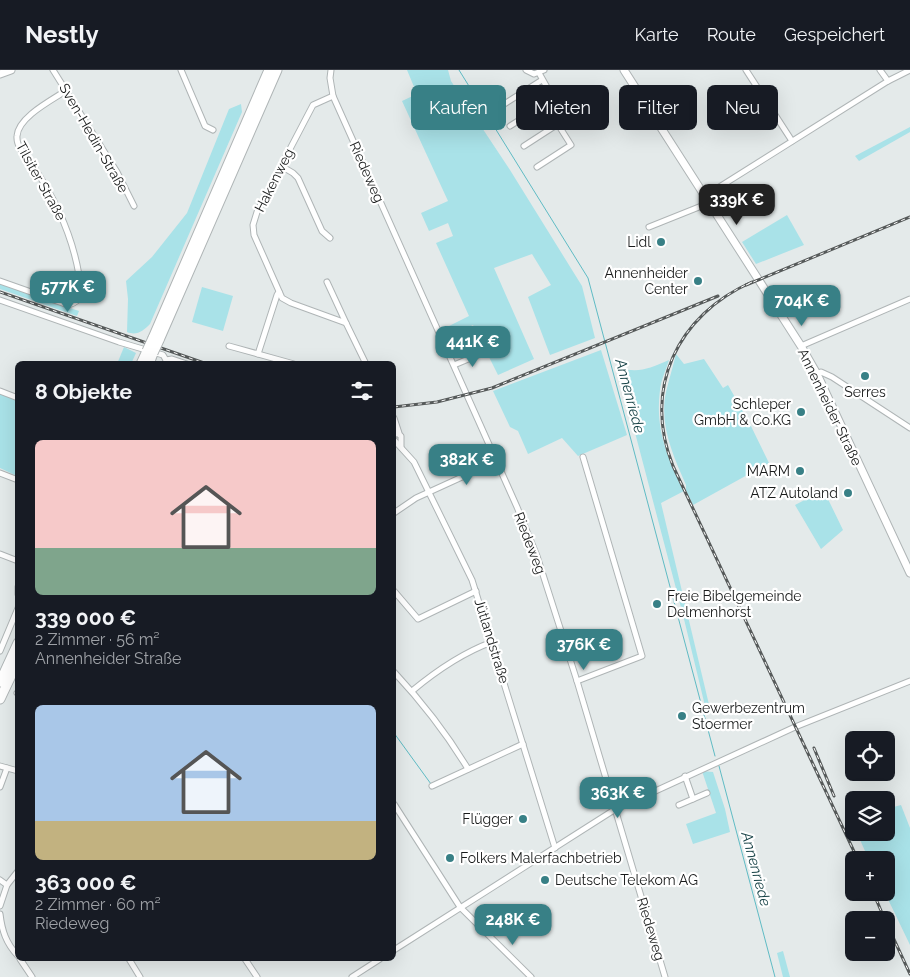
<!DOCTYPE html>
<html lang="de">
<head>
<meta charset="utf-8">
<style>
	body { margin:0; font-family:Raleway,sans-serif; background:#242831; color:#f1f3f6; height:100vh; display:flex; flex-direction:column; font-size:19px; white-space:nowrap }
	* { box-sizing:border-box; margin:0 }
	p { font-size:16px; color:#9ea1a6 }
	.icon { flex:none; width:28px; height:28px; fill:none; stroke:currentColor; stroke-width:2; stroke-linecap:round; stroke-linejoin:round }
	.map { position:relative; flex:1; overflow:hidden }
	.details { position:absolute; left:15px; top:291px; width:381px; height:600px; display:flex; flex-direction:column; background:#171b24; border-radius:8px; box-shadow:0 5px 20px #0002 }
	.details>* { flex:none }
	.banner { position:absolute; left:411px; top:15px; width:424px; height:45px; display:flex; gap:10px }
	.fabs { position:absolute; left:845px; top:661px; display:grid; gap:10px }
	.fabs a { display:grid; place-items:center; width:50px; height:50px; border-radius:8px; background:#171b24; box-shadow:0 5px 20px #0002; font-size:25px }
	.price { position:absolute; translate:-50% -42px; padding:0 11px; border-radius:10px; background:#388086; color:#fff; font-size:16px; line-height:32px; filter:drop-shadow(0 1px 2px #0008) }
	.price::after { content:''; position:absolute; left:50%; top:30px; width:15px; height:11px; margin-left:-8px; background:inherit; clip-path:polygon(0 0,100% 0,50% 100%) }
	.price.on { background:#222; color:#fff }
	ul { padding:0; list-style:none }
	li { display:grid; align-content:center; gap:10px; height:265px; padding:0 20px }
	li span { display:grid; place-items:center; height:155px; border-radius:8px; color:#555 }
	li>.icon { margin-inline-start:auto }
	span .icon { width:90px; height:90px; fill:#fffc; stroke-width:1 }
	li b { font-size:21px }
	h2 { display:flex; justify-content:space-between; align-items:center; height:60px; padding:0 20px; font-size:21px }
	.chip { padding:0 18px; border-radius:8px; background:#171b24; box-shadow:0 5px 20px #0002; font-size:18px; line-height:45px }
	.chip.on { background:#388086; color:#fff }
	header { display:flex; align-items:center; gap:30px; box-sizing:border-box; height:70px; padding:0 25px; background:#171b24; border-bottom:1px solid #363941 }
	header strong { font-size:24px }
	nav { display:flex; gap:28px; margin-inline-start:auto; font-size:18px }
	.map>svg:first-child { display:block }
	.green { fill:#a9e2e8 }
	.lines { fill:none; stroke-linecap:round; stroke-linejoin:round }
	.stream { stroke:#5fbbc4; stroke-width:1 }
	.street-casing { stroke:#afb5b6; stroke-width:7 }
	.secondary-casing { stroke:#afb5b6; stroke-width:9 }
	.highway-casing { stroke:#afb5b6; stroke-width:11 }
	.street { stroke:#fff; stroke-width:5 }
	.secondary { stroke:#fff; stroke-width:7 }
	.highway { stroke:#fff; stroke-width:9 }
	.rail-casing { stroke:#565a5a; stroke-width:3 }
	.rail { stroke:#fff; stroke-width:1; stroke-dasharray:4; stroke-linecap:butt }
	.highway-bridge-casing { stroke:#afb5b6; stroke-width:11; stroke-linecap:butt }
	.highway-bridge { stroke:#fff; stroke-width:9 }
	.poi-dot { fill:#388086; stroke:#fff; stroke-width:2 }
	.labels { text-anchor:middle; stroke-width:4.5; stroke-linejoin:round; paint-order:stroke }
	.street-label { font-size:14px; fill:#191b1b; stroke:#fff }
	.poi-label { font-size:14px; fill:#191b1b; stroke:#fff; text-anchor:end }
	.water-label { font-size:15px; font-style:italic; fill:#184347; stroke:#fff }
</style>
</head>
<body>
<header>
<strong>Nestly</strong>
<nav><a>Karte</a><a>Route</a><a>Gespeichert</a></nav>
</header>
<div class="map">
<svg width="910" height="907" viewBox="0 0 910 907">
	<rect width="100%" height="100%" fill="#e4eaea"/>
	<!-- green -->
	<g class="green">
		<path d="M407 0H448L451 11 510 100 582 216 595 268 550 285 528 227 551 215 532 184 494 198 534 289 498 305 473 255 447 268 443 259 469 246 436 173 453 166 448 153 429 161 421 143 448 131 402 31 417 24Z"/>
		<path d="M241 34 242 42 150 254C143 261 137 266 127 262L128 229 126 211 152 187 187 143 229 39Z"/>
		<path d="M910 57V62L859 91 855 86Z"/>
		<path d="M787 145 804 175 756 194 742 172Z"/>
		<path d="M0 214 79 241 77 246 0 219Z"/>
		<path d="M202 217 233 226 223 261 192 252Z"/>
		<path d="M124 277 136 283 131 294H117Z"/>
		<path d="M601 280 627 365 578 386 562 368 528 384 518 361 510 357 493 321Z"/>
		<path d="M676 284 684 294 704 289 723 318 728 315 749 352 769 393 693 435 686 420V415C673 385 659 355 666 322 669 309 673 297 676 284Z"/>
		<path d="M669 290C666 300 661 310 660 320 655 359 667 387 684 421L661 433 711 643 706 640 683 545 618 298C640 303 648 299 669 290Z"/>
		<path d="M0 324 17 331V406L0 398Z"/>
		<path d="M820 422 823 429 827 427 843 460 821 479 795 435Z"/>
		<path d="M702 701 713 702 725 739 730 762 693 774 686 754 716 743Z"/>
		<path d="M901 735 910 758V875L885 823 886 822V790H869L857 763 886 762V739Z"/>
		<path d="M783 881 790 907H783L777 883Z"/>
	</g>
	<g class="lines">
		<!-- stream -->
		<g class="stream">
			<path d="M459 0 588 208 715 686"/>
			<path d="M394 663 431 714"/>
			<path d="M719 696 775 907"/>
		</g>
		<!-- street casing -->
		<g class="street-casing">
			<g id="street">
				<path d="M53 0 117 102 134 136"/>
				<path d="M181 0 205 56 213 60"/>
				<path d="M331 0 330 8 333 26 517 437 537 486 577 611 665 907"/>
				<path d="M526 0 534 4 544 0"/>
				<path d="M746 0 792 71"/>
				<path d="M880 0 888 11"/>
				<path d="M333 26 313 35 257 142 253 155 254 165 282 228 291 233 346 253 366 294"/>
				<path d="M498 38 542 10"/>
				<path d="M551 44 560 38 553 28"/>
				<path d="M510 56 545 34"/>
				<path d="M524 76 558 54"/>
				<path d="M281 96 293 103 298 108 322 161 330 168"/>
				<path d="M537 97 571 75 545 34 553 28 539 3"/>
				<path d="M705 126 888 11 910 0"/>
				<path d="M649 157 709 133"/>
				<path d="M0 211 68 235C85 231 82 219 79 205 72 164 56 130 33 96 27 88 16 77 17 66 18 47 52 30 67 20"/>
				<path d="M327 212 346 253"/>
				<path d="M0 230 119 272 163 285 166 290"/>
				<path d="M229 276 294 294"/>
				<path d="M801 276 910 229"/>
				<path d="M258 284 277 225 279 222"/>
				<path d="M166 290 172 289 187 294"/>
				<path d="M454 295 485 282"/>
				<path d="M817 304 821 302 832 307 910 358"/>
				<path d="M0 321 18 328"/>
				<path d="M394 348 399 363"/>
				<path d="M394 365 397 363 401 366V376"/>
				<path d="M394 370 414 392 472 510 555 778"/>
				<path d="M0 403 18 410"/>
				<path d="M394 443 416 428 497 391"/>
				<path d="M0 484 18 491"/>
				<path d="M18 517V524"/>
				<path d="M394 521 418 549 476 521"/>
				<path d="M0 581 18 538"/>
				<path d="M394 602C422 632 447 664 468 699"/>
				<path d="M577 611 642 586 583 387"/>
				<path d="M412 621C436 601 462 583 492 572"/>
				<path d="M17 623 18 622"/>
				<path d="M0 696 18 701"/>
				<path d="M685 706 693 729"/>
				<path d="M432 716 523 674"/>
				<path d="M0 717 7 698"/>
				<path d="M394 734 460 837 531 907"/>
				<path d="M679 735 707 723"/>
				<path d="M0 810 7 815"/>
				<path d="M0 836 7 815 18 801"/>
				<path d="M0 844C2 861 6 873 18 886"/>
				<path d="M394 880 614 740 795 657 910 611"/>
				<path d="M20 889 32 907"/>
				<path d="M129 889 140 907"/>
				<path d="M245 889 257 907"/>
				<path d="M352 907 380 889"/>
			</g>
		</g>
		<!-- secondary casing -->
		<g class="secondary-casing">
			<g id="secondary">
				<path d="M624 0 801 276 817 304 910 503"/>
				<path d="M0 4 11 0"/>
			</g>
		</g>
		<!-- highway casing -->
		<g class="highway-casing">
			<g id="highway">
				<path d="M153 268 269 0"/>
				<path d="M159 270 277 0"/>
				<path d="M141 294 147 281"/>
				<path d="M149 294 153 283"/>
				<path d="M0 612 18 573"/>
				<path d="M0 629 18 591"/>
			</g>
		</g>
		<!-- street -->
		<use href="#street" class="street"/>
		<!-- secondary -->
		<use href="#secondary" class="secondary"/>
		<!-- highway -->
		<use href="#highway" class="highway"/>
		<!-- rail casing -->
		<g class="rail-casing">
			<g id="rail">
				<path d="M752 212C677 245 642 319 673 396L858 790"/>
				<path d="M746 215 910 147"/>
				<path d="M0 222 207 294"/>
				<path d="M394 337 437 332 492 318 718 226"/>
				<path d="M814 678 834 726"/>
				<path d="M873 822 885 850"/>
				<path d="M886 852 910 904"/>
			</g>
		</g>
		<!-- rail -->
		<use href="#rail" class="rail"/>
		<!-- highway-bridge casing -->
		<g class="highway-bridge-casing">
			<g id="highway-bridge">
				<path d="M147 281 153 268"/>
				<path d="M153 283 159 270"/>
			</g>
		</g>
		<!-- highway-bridge -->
		<use href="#highway-bridge" class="highway-bridge"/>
	</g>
	<!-- markers -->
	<g class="poi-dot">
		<circle cx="661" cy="172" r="5"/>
		<circle cx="698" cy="211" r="5"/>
		<circle cx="865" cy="306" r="5"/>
		<circle cx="801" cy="342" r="5"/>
		<circle cx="800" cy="401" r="5"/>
		<circle cx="848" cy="423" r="5"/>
		<circle cx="657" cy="534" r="5"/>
		<circle cx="682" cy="646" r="5"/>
		<circle cx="523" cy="749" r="5"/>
		<circle cx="450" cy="788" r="5"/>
		<circle cx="545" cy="810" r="5"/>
	</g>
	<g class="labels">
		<!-- street labels -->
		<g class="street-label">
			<text transform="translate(94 68) rotate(60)" y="5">Sven-Hedin-Straße</text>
			<text transform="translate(367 102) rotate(66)" y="5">Riedeweg</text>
			<text transform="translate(274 110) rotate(-63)" y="5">Hakenweg</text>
			<text transform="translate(41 111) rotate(61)" y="5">Tilsiter Straße</text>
			<text transform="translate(830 337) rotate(64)" y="5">Annenheider Straße</text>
			<text transform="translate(530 473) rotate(69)" y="5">Riedeweg</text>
			<text transform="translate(492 571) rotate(73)" y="5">Jütlandstraße</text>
			<text transform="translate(651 859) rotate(73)" y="5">Riedeweg</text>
		</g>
		<!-- poi labels -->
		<g class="poi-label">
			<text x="651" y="177">Lidl</text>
			<text x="688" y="208">Annenheider<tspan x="688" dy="16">Center</tspan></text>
			<text x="865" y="327" text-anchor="middle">Serres</text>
			<text x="791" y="339">Schleper<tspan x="791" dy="16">GmbH &amp; Co.KG</tspan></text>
			<text x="790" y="406">MARM</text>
			<text x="838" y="428">ATZ Autoland</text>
			<text x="667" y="531" text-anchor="start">Freie Bibelgemeinde<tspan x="667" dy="16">Delmenhorst</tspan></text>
			<text x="692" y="643" text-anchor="start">Gewerbezentrum<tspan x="692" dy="16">Stoermer</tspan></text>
			<text x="513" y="754">Flügger</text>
			<text x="460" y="793" text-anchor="start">Folkers Malerfachbetrieb</text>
			<text x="555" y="815" text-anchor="start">Deutsche Telekom AG</text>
		</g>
		<!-- water labels -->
		<g class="water-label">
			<text transform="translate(630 326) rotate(75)" y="5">Annenriede</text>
			<text transform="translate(756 799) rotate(75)" y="5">Annenriede</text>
		</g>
	</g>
</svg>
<div class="fabs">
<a><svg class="icon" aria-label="locate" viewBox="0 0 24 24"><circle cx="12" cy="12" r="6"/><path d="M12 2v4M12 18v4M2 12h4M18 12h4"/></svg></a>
<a><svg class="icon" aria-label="layers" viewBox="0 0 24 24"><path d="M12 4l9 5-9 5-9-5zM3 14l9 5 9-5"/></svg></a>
<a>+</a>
<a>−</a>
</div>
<b class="price on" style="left:737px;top:156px">339K €</b>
<b class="price" style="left:68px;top:243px">577K €</b>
<b class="price" style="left:802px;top:257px">704K €</b>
<b class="price" style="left:473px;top:298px">441K €</b>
<b class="price" style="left:467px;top:416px">382K €</b>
<b class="price" style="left:584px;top:601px">376K €</b>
<b class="price" style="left:618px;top:749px">363K €</b>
<b class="price" style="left:513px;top:876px">248K €</b>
<div class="banner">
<a class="chip on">Kaufen</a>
<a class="chip">Mieten</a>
<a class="chip">Filter</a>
<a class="chip">Neu</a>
</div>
<section class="details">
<h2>8 Objekte<svg class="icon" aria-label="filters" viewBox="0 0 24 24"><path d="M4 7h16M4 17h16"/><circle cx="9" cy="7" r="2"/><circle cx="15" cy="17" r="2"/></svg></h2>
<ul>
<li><span style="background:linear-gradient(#f6c9c9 70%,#7fa58c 0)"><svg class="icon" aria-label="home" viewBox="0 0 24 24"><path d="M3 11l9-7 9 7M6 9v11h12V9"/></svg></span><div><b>339 000 €</b><p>2 Zimmer · 56 m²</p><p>Annenheider Straße</p></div></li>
<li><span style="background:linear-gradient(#a9c7e8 75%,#c2b280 0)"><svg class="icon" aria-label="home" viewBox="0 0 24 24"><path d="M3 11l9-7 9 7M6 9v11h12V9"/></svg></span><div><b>363 000 €</b><p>2 Zimmer · 60 m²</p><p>Riedeweg</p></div></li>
</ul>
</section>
</div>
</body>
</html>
